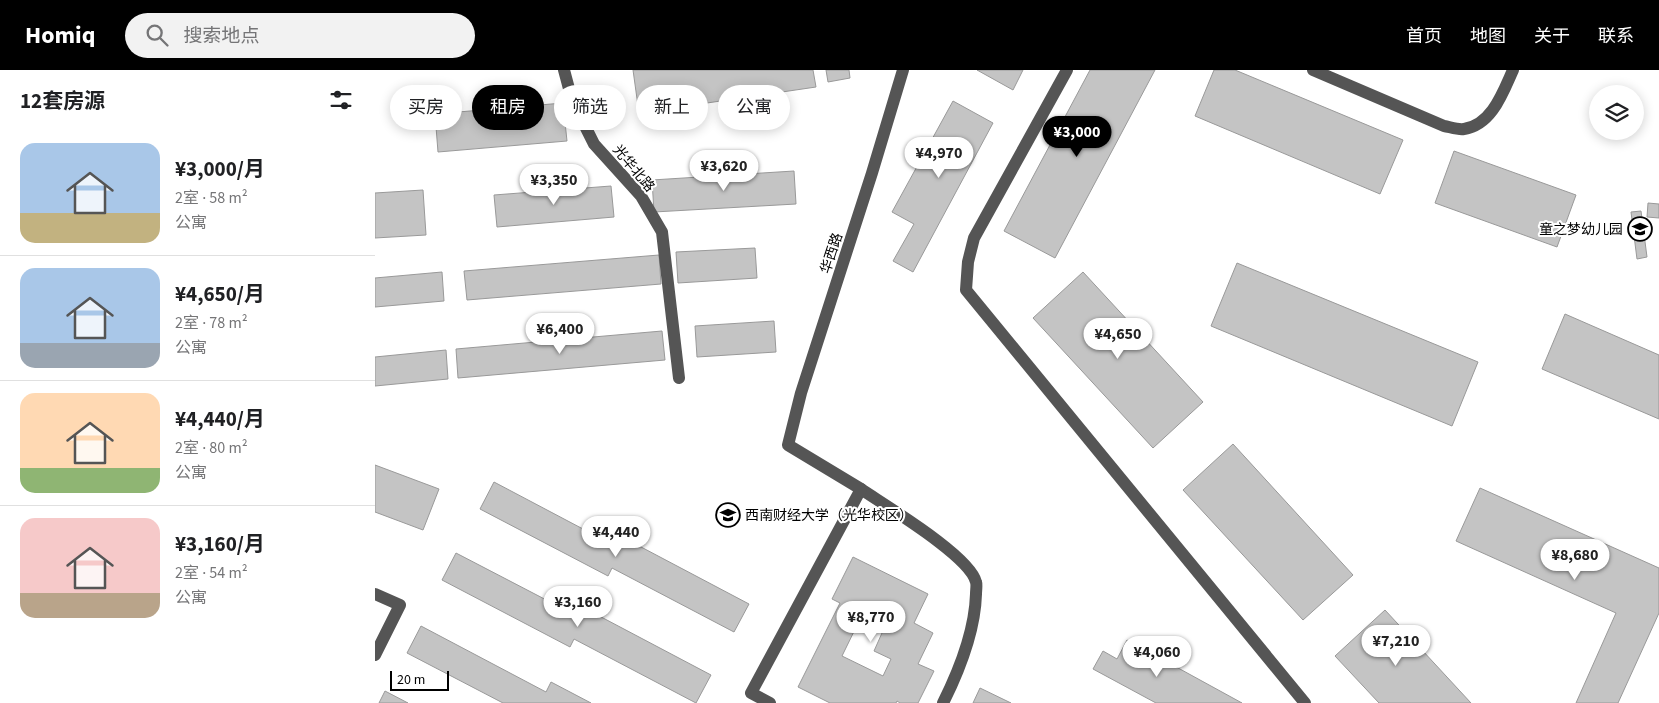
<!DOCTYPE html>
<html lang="zh">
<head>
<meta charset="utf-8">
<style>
	body { margin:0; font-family:"Source Sans 3","Noto Sans SC",sans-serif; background:#f2f2f2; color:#202124; height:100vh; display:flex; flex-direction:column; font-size:19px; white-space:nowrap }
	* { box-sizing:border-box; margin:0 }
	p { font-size:16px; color:#757577 }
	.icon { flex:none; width:28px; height:28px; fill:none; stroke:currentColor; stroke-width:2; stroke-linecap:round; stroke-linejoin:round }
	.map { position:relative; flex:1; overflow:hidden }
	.panel { display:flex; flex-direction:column; background:#fff; width:375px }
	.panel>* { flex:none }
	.hud { position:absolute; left:15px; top:15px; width:475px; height:45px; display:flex; gap:10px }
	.controls { position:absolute; left:1214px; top:15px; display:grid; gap:10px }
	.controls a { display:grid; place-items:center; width:55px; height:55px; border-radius:50%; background:#fff; box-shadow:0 2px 12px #0003; font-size:25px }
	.scale { position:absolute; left:15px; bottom:12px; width:59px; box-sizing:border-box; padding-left:5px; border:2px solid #000; border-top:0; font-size:14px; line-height:18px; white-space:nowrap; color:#000; -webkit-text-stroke:4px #fff; paint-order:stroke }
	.price { position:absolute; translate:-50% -42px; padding:0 11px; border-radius:18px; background:#fff; color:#222; font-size:16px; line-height:32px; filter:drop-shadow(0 1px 2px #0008) }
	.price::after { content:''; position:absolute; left:50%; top:30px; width:15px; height:11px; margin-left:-8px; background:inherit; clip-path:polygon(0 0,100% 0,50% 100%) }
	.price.current { background:#000; color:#fff }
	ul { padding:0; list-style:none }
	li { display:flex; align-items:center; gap:15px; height:125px; padding:0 20px }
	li+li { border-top:1px solid #e0e0e0 }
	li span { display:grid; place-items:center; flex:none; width:140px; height:100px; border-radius:15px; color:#555 }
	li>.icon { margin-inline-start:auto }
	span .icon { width:60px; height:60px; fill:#fffc; stroke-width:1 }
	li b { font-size:21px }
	h2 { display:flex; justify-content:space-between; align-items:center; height:60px; padding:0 20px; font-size:21px }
	.pill { padding:0 18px; border-radius:22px; background:#fff; box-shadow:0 2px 12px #0003; font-size:18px; line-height:45px }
	.pill.current { background:#000; color:#fff }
	header { display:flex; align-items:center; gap:30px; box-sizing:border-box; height:70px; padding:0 25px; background:#000; color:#fff }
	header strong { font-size:24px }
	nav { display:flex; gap:28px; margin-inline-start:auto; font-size:18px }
	.search { width:350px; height:45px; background:#f2f2f2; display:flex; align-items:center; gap:12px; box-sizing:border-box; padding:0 18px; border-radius:28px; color:#757577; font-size:19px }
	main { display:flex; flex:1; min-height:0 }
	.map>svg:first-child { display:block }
	.building { fill:#c4c4c4; stroke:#999; fill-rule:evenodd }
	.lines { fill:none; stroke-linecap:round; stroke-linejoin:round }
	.minor { stroke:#555; stroke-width:12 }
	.labels { text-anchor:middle; stroke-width:4; stroke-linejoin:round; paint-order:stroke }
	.street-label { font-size:14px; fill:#000; stroke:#fff }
	.poi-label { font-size:14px; fill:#000; stroke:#fff; text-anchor:end }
</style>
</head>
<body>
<header>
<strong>Homiq</strong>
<div class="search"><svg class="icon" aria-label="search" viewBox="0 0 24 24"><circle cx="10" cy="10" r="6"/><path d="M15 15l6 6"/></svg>搜索地点</div>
<nav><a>首页</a><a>地图</a><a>关于</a><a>联系</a></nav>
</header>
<main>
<section class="panel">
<h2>12套房源<svg class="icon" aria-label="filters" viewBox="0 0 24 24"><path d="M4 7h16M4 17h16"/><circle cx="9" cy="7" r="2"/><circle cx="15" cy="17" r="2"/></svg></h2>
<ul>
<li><span style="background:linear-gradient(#a9c7e8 70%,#c2b280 0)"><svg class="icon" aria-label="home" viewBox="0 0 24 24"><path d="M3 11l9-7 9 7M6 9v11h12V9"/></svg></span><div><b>¥3,000/月</b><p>2室 · 58 m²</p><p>公寓</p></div></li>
<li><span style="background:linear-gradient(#a9c7e8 75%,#9aa5b1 0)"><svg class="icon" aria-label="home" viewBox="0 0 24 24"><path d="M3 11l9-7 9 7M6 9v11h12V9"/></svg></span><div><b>¥4,650/月</b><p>2室 · 78 m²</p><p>公寓</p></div></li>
<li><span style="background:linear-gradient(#ffd9b3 75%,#8fb573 0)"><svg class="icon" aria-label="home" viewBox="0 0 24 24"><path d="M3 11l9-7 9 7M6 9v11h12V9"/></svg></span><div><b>¥4,440/月</b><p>2室 · 80 m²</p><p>公寓</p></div></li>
<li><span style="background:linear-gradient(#f6c9c9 75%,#b9a48a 0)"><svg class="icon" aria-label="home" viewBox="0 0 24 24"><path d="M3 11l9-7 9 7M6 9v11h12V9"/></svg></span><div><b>¥3,160/月</b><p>2室 · 54 m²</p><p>公寓</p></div></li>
</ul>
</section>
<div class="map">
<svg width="1284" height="633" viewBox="0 0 1284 633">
	<rect width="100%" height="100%" fill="#fff"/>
	<!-- building -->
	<g class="building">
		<path d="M258 0H438L441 17 264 43Z"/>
		<path d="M451 0H474L475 8 453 12Z"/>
		<path d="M602 0H648L638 20Z"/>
		<path d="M715 0H780L680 188 629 161Z"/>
		<path d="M839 0H860L1028 70 1005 124 820 46Z"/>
		<path d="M578 31 618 53 538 202 518 191 539 154 517 142Z"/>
		<path d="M188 33 192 71 63 82 60 44Z"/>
		<path d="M1079 81 1201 125 1182 177 1060 133Z"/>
		<path d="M419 101 421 134 279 142 277 110Z"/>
		<path d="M236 116 239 147 122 157 119 125Z"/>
		<path d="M48 120 51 165 0 168V123Z"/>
		<path d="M1273 133 1284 134V148L1272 147Z"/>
		<path d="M1266 141 1272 187 1262 189 1256 142Z"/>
		<path d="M380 178 382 208 303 213 301 182Z"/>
		<path d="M284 185 286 214 92 230 89 201Z"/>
		<path d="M862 193 1103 292 1077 356 836 256Z"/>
		<path d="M67 202 69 231 0 237V208Z"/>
		<path d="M708 202 828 332 778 378 658 248Z"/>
		<path d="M1190 244 1284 285V349L1167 299Z"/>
		<path d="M399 251 401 282 322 287 320 256Z"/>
		<path d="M287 261 290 290 83 308 81 279Z"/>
		<path d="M71 280 73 309 0 316V287Z"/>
		<path d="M858 374 978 505 928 550 808 420Z"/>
		<path d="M0 395 64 419 48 460 0 442Z"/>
		<path d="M119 412 244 478 249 468 374 534 359 562 237 498 233 506 105 439Z"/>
		<path d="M1105 418 1284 498V543L1243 633H1201L1241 543 1081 471Z"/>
		<path d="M81 483 206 548 211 539 336 605 321 633 199 569 195 577 67 510Z"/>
		<path d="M478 487 553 524 539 553 558 563 543 594 559 601 543 633H525L522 631 521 633H455L423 617 465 533 457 529ZM488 543 511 554 499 581 516 589 508 606 467 586Z"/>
		<path d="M1010 540 1096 633H1004L960 586Z"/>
		<path d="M46 556 171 622 176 612 216 633H128L32 583Z"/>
		<path d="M752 570 867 633H781L718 599 728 581 742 589Z"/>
		<path d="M605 618 636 633H598Z"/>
		<path d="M10 621 33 633H4Z"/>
	</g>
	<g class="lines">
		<!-- minor -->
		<g class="minor">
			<path d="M189 0 197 30 219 74 266 126 287 162 304 308"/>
			<path d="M692 0 599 168 593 192 591 220 930 633"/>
			<path d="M938 0 1069 56C1075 57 1083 60 1089 59 1117 55 1128 22 1138 0"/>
			<path d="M486 419C511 436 595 486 601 512 602 515 601 520 601 524 600 560 584 601 568 633"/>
			<path d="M0 524 25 535 0 585"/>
			<path d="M395 633 376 623 486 419 413 375 426 323 497 103 528 0"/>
		</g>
	</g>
	<!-- icons -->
	<defs>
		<g id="school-ring" transform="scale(1.25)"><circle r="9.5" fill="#fff" stroke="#000" stroke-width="1.5"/><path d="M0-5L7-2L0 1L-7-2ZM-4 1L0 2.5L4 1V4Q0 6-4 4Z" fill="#000"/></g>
		<g id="university-ring" transform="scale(1.25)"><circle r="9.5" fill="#fff" stroke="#000" stroke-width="1.5"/><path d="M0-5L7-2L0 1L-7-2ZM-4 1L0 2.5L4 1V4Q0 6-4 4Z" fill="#000"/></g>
	</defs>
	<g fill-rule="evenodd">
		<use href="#school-ring" x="1265" y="159"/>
		<use href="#university-ring" x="353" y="445"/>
	</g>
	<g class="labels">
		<!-- street labels -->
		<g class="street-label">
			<text transform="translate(259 98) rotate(50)" y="5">光华北路</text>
			<text transform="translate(456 183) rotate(-72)" y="5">华西路</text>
		</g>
		<!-- poi labels -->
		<g class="poi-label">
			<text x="1248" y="164">童之梦幼儿园</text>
			<text x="370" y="450" text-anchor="start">西南财经大学（光华校区）</text>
		</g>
	</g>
</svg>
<div class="controls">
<a><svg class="icon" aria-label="layers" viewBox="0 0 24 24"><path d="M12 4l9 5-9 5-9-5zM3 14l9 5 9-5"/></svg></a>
</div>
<div class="scale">20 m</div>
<b class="price current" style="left:702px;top:88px">¥3,000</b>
<b class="price" style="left:564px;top:109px">¥4,970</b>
<b class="price" style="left:349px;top:122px">¥3,620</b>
<b class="price" style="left:179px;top:136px">¥3,350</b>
<b class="price" style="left:185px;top:285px">¥6,400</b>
<b class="price" style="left:743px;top:290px">¥4,650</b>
<b class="price" style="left:241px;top:488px">¥4,440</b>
<b class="price" style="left:1200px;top:511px">¥8,680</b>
<b class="price" style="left:203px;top:558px">¥3,160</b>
<b class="price" style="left:496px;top:573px">¥8,770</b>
<b class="price" style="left:1021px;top:597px">¥7,210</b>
<b class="price" style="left:782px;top:608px">¥4,060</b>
<div class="hud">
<a class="pill">买房</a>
<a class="pill current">租房</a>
<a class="pill">筛选</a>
<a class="pill">新上</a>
<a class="pill">公寓</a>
</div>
</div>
</main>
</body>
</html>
